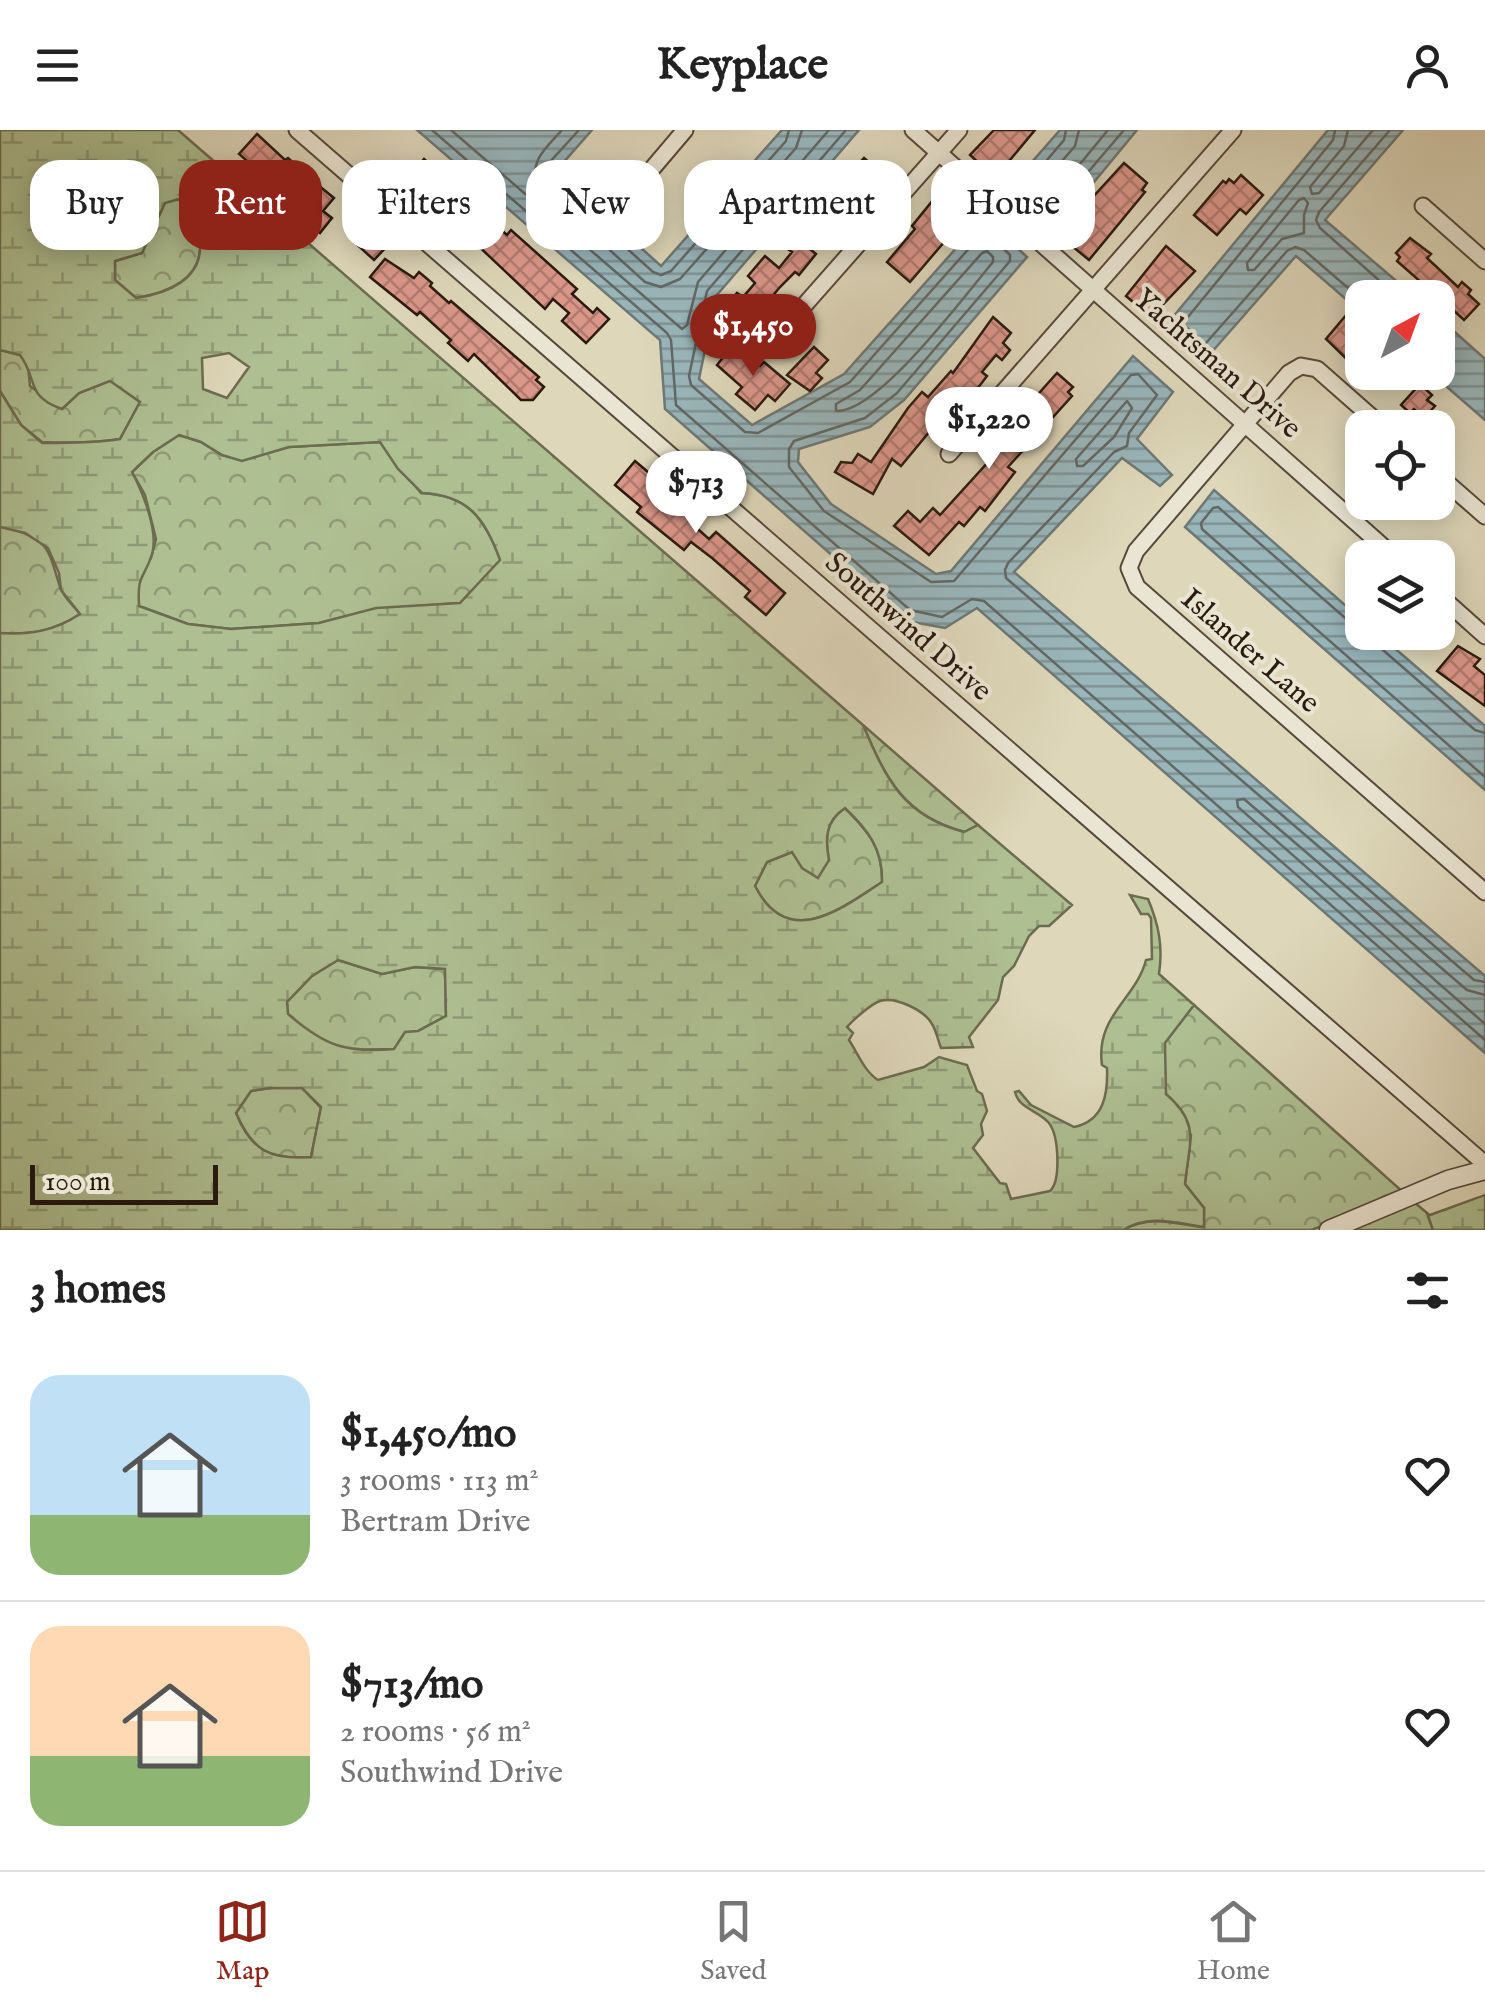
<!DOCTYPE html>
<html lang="en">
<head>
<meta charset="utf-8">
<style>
	body { margin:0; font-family:"IM FELL English",serif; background:#f6f6f6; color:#222; height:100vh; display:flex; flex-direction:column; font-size:38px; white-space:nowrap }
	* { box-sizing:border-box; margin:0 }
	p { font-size:32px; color:#767676 }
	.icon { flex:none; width:55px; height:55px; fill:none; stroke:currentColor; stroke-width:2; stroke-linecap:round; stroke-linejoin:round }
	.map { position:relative; height:1100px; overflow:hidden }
	.sheet { display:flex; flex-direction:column; background:#fff; flex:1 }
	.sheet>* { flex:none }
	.top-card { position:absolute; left:30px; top:30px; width:1425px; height:90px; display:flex; gap:20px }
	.needle { width:65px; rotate:41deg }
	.tools { position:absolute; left:1345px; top:150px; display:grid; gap:20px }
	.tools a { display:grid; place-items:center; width:110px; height:110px; border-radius:20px; background:#fff; box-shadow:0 5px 25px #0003; font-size:50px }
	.scale { position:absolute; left:30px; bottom:25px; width:188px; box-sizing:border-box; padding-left:10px; border:5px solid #2a1a0f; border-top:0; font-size:28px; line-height:35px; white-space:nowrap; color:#2a1a0f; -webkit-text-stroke:8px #eae5d2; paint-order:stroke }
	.price { position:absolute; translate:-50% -85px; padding:0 22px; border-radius:35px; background:#fff; color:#222; font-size:32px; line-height:65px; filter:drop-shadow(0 2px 5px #0008) }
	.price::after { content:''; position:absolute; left:50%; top:60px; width:30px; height:22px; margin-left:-15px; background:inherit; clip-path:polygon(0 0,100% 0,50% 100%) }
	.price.selected { background:#8f2418; color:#fff }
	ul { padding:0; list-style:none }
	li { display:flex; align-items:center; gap:30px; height:250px; padding:0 30px }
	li+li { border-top:2px solid #e0e0e0 }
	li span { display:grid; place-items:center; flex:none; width:280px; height:200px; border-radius:30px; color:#555 }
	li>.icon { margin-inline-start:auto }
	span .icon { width:120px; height:120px; fill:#fffc; stroke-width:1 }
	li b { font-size:42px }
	h2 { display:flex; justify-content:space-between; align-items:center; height:120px; padding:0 30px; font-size:42px }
	.chip { padding:0 35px; border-radius:30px; background:#fff; box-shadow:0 5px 25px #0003; font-size:35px; line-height:90px }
	.chip.selected { background:#8f2418; color:#fff }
	header { display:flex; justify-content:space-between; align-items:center; height:130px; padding:0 30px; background:#fff; font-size:45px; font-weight:700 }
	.dock { display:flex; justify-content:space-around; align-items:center; height:140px; border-top:2px solid #e0e0e0; background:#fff; font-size:28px; color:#767676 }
	.dock a { display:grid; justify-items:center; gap:5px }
	.dock .selected { color:#8f2418 }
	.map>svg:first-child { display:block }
	.forest { fill:url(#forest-crowns); stroke:#6c6c50; stroke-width:2.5 }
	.wetland { fill:url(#wetland-marsh); stroke:#6c6c50; stroke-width:2.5; fill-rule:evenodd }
	.water { fill:url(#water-rules); stroke:#6d7876; stroke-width:2.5 }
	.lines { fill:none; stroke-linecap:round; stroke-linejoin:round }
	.shore { stroke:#626865; stroke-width:2.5 }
	.building { fill:url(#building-cross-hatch); stroke:#2a1a0f; stroke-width:2.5 }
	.minor-casing { stroke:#57493a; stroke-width:19 }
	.tertiary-casing { stroke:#57493a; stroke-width:21 }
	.minor { stroke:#eae5d2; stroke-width:15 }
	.tertiary { stroke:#eae5d2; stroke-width:18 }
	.labels { text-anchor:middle; stroke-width:8; stroke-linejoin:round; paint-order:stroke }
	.street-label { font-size:30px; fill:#2a1a0f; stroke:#eae5d2 }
</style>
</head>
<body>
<header><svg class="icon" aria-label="menu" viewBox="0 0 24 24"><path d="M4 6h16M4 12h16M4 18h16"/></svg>Keyplace<svg class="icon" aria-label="person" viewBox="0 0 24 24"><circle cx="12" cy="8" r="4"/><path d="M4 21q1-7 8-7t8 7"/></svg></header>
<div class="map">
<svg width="1485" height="1100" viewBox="0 0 1485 1100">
	<defs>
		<pattern id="forest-crowns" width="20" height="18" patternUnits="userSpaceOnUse" patternTransform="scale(2.5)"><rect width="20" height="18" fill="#aebf92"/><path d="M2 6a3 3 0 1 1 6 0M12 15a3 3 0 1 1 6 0" fill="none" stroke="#8e9a76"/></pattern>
		<pattern id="wetland-marsh" width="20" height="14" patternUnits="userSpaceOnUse" patternTransform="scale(2.5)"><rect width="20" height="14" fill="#aebf92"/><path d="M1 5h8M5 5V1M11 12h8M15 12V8" fill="none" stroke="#8e9a76"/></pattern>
		<pattern id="water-rules" width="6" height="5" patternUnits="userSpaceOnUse" patternTransform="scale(2.5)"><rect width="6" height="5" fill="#99b6bb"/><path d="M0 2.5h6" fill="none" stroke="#7d9396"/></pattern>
		<pattern id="building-cross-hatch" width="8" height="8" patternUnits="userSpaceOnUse" patternTransform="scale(2.5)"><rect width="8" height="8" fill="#db968a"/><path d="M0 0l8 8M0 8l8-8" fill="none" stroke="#b27a6f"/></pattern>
	</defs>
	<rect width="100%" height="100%" fill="#ded7ba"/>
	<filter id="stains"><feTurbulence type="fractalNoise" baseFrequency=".002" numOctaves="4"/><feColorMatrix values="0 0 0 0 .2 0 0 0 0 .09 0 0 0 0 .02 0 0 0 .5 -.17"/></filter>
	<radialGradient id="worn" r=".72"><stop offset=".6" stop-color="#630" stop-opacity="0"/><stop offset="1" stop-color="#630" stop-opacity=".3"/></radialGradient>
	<!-- forest -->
	<g class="forest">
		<path d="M179 69C186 81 199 99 200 112 203 150 166 163 136 168L115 150V131L142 123 165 72Z"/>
		<path d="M0 220 20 225 28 235 30 256 62 279 79 263 110 250 140 272 120 309C96 313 66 313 42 312L21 295 0 261Z"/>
		<path d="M179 305 201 312 222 325 242 330 289 317 380 312 421 363C469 365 484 388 501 430L460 473 376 479 319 493 231 499 188 494 139 476 138 448 151 428 156 409 145 365 132 342 153 322Z"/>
		<path d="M3 396C49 410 47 415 60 457 63 467 74 476 80 484 54 501 30 505 0 503V397Z"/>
		<path d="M863 595 978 695 965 702C904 686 886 649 863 595Z"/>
		<path d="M845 678C868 701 883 718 882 752 839 780 788 820 755 756L767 732 792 722 829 730C825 708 825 692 845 678Z"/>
		<path d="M338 830 382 844 415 837 445 839 446 886 418 901 394 919 349 920 318 910 288 884 287 872 312 846Z"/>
		<path d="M1194 875 1403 1062 1312 1100H1123C1151 1084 1174 1094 1204 1097V1078L1185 1054 1191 1005 1165 964 1164 913Z"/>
		<path d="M270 958H302L321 978 311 1027C270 1030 253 1022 236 983L251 961Z"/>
		<path d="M1414 1072 1427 1083 1433 1100H1347Z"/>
	</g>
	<!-- wetland -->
	<g class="wetland">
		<path d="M0 0H178L863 595C886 649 903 686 964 702L978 695 1072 775 1049 796H1039L1029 806 1014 836 1003 847 998 870 969 907 973 917 941 918C938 910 936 900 932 894 925 881 896 866 880 871 871 874 853 890 847 897L853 903 849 910C858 924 865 942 878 950L924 937 939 927 967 935 977 961 982 964 987 981 981 994 983 1005 973 1018 1000 1053 1006 1054 1011 1069 1050 1061C1061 1051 1059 1006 1049 993 1038 980 1019 979 1015 962L1019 961 1031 975 1074 997C1104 991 1108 964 1107 938L1102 935C1095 886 1136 869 1146 830L1152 829 1151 788 1148 784H1141L1130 765 1148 769C1159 795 1163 817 1159 844L1194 875 1165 913 1166 964C1201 994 1189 1012 1185 1054L1204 1078V1097C1175 1093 1150 1084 1123 1100H0V503C30 505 55 501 80 484L61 460 59 443 48 418 25 403 0 397V261L21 295 42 313C65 313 97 313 120 309L140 272 110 251 79 263 62 279C25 266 38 249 20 225L0 220ZM179 69C186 81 199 99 200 112 203 150 166 164 136 168L115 150V131L142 123 165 73ZM229 223 249 237 227 268 203 259 202 228ZM179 305 201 312 222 325 242 331 289 317 380 312 398 339 422 363C468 365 485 388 500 430L460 473 376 478 319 493 231 499 188 494 139 476C137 443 144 450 152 424 159 402 143 363 132 342L153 322ZM845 678C868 700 883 719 882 752 840 780 787 820 755 756L767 732 792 722 802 738 818 748 829 730C825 709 825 691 845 678ZM338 830 382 844 415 837 445 839 446 886 418 901 405 902 394 919C345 923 325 916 288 884L287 872 312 846ZM270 958H302L321 977 311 1027C271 1030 251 1021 236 983L251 961Z"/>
		<path d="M1485 1065V1100H1433L1427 1083 1430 1085Z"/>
	</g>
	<!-- water -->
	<g class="water">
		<path d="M417 0H592L556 41 661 136 782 0H859L716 166 699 249 752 295 844 244 984 87 1027 127 904 270 870 297 799 319 798 332 831 374 936 444 951 441 1133 226 1173 262 1137 309 1172 345 1160 356 1122 328 1014 442 1485 846V923L977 478 945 498 907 491 665 279 660 210Z"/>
		<path d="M1060 0H1137L1056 98 1009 58Z"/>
		<path d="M1328 0H1403L1325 90 1415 167 1362 168V183L1296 126 1204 231 1168 193Z"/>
		<path d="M1438 187 1485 229V290L1431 243 1438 242Z"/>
		<path d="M1214 360 1362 490V502L1377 503 1485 596V660L1185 397Z"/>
	</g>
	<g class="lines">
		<!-- shore -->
		<g class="shore">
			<path d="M432 0 667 203 671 210 676 275 910 480 942 487 972 469 984 471 1485 910"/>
			<path d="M451 0 682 199 687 195 698 152 829 0"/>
			<path d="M562 0C547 17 528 31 538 55L645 152 661 157 680 149 796 18 802 0"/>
			<path d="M579 0 548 34V47L653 142 661 145 671 141 786 11 789 0"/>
			<path d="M846 0 707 161 689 246 691 255 745 302 758 303 850 252 981 105 988 104 1010 125V131L897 263 865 288 794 311 789 319V337L824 381 931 452 954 451 1131 245 1138 244 1157 265 1129 303 1127 316 1114 322 1008 433 1005 440 1006 448 1474 850 1485 852"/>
			<path d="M1066 0 1064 10 1025 56 1054 82 1124 0"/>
			<path d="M1079 0 1075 16 1043 53 1051 64 1057 62 1108 0"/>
			<path d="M1335 0 1333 10 1183 193 1201 213H1206L1287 121 1295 117 1304 120 1362 170"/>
			<path d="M1348 0 1344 16 1310 57 1312 64 1319 63 1373 0"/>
			<path d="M1390 0 1319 82 1316 90 1320 98 1399 168"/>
			<path d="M1304 68 1308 73 1304 85V103L1282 109 1254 140H1248L1247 133 1299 70Z"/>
			<path d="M987 121 993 127V132C964 166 878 283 836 281V274L860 260 982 123Z"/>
			<path d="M1127 271 1132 278 1114 307 1083 336H1077L1076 329Z"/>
			<path d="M1362 496 1352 494 1218 377 1213 378 1201 393 1202 399 1485 647"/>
			<path d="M1372 502 1376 514 1475 600 1485 603"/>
			<path d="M1485 865 1467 860 1244 669 1237 670 1238 677 1485 894"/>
		</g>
	</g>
	<!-- building -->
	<g class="building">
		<path d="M994 0H1035L995 48 970 25Z"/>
		<path d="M257 4 285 30 288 28 297 36 292 42 309 55 313 51 334 68 323 81 332 88 320 103 290 78 295 72 239 24Z"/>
		<path d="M864 28 887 48 868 69 861 63 838 88 818 70 836 50 840 54Z"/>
		<path d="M424 29 446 48 426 70 405 52Z"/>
		<path d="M1124 33 1147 53 1142 60 1145 62 1089 130 1061 107 1083 81 1081 80Z"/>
		<path d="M1241 45 1263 65 1246 84 1240 79 1217 105 1194 85 1223 51 1226 53 1229 49 1234 53Z"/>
		<path d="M946 54 970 75 947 101 951 104 910 152 887 132 915 99 912 96Z"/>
		<path d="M480 73 493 85 490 90 507 105 511 100 577 159 572 164 593 183 597 178 609 189 586 213 562 191 569 183 553 169 545 179 471 109 469 111 456 100Z"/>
		<path d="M366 95 388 115 374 130 352 110Z"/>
		<path d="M794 106 816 124 799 145 795 142 780 157 742 203 720 184 737 163 743 167 755 153 748 146 765 126 779 138 792 122 785 117Z"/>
		<path d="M1410 108 1431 124 1427 128 1458 157 1462 152 1471 160 1468 164 1479 174 1464 190 1439 167 1427 168 1417 158 1422 153 1397 131 1400 127 1396 123Z"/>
		<path d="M1166 116 1195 141 1151 187 1126 166Z"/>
		<path d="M385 129 414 148 419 142 432 153 430 156 449 173 451 171 539 247 536 250 544 257 533 270H521L474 224 468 231 448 213 451 210 420 182 417 185 370 147Z"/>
		<path d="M1347 184 1362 198V237L1360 235 1357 239 1326 209Z"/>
		<path d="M993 187 1011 203 1003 213 1010 220 1002 230 996 225 982 242 987 246 981 254 964 273 961 270 953 279 950 277 901 336 892 329 873 364 835 342 841 332 852 333 858 324 871 332 908 278 922 262 928 267 951 241 953 243Z"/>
		<path d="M814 217 828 230 816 243 822 248 810 261 787 245Z"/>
		<path d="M729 220 739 226 743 221 760 236 764 232 790 254 775 271 768 265 755 280 736 264 742 257 717 235Z"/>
		<path d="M1057 243 1073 257 1068 262 1072 266 1008 337 1015 342 985 381 980 377 964 396 959 392 929 425 894 396 908 381 920 392 933 378 940 385 999 320 996 317 1004 307 1007 310 1022 294 1016 289Z"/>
		<path d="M1420 254 1432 265 1427 270 1435 276 1424 288 1414 279 1410 283 1401 275Z"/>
		<path d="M635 331 655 348 649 355 665 370 672 363 698 385 691 393 709 409 716 402 785 463 766 485 745 467 750 461 712 428 691 412 684 420 637 382 641 377 615 355Z"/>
		<path d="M1458 516 1480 529 1474 536 1485 545V576L1437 541Z"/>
	</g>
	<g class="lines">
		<!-- minor casing -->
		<g class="minor-casing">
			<g id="minor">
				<path d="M297 0 1485 1034"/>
				<path d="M913 0 1396 428"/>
				<path d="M640 53 685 0"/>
				<path d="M1423 76 1485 131"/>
				<path d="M786 196 959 0"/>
				<path d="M1384 298 1317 239 1301 236 1289 243 1136 421 1129 438 1137 457 1485 762"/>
				<path d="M949 324 1233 0"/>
				<path d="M1438 345 1485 386"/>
				<path d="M1438 464 1485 506"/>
			</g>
		</g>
		<!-- tertiary casing -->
		<g class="tertiary-casing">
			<path id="tertiary" d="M1329 1100 1448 1050 1485 1040"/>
		</g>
		<!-- minor -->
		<use href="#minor" class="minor"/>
		<!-- tertiary -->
		<use href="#tertiary" class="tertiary"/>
	</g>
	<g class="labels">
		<!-- street labels -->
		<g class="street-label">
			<text transform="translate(1218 233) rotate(41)" y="10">Yachtsman Drive</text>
			<text transform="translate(909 496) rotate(41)" y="10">Southwind Drive</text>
			<text transform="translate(1251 520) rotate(41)" y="10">Islander Lane</text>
		</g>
	</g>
	<rect width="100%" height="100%" filter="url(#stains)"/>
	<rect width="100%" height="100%" fill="url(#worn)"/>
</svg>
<div class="tools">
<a><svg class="needle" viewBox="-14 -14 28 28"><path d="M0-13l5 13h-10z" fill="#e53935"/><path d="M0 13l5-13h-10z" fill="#767676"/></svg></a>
<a><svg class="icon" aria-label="locate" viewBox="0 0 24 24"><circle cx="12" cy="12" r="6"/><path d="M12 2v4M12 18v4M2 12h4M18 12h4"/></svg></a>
<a><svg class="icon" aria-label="layers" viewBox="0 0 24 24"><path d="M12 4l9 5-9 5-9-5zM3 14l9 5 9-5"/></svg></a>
</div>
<div class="scale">100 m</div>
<b class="price selected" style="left:753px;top:249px">$1,450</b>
<b class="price" style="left:989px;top:342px">$1,220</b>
<b class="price" style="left:696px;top:406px">$713</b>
<div class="top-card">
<a class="chip">Buy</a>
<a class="chip selected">Rent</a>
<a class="chip">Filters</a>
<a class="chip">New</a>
<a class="chip">Apartment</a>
<a class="chip">House</a>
</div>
</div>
<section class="sheet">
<h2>3 homes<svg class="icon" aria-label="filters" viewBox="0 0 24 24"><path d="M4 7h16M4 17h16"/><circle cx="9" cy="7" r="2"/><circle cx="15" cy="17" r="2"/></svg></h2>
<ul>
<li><span style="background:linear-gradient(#bfe0f5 70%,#8fb573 0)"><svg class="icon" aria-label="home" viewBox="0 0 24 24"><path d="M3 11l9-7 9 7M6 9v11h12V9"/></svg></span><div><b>$1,450/mo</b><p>3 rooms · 113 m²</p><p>Bertram Drive</p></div><svg class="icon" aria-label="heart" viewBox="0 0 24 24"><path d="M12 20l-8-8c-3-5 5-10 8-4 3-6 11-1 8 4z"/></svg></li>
<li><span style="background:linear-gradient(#ffd9b3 65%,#8fb573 0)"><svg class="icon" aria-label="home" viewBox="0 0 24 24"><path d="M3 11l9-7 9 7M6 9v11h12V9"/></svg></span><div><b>$713/mo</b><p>2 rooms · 56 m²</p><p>Southwind Drive</p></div><svg class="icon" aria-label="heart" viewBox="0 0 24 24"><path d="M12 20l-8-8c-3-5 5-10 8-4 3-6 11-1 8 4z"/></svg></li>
</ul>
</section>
<nav class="dock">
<a class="selected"><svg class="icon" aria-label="map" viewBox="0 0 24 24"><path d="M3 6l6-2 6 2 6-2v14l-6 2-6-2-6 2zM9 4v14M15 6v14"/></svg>Map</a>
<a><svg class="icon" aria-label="saved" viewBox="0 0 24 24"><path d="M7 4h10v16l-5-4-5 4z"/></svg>Saved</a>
<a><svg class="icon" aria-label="home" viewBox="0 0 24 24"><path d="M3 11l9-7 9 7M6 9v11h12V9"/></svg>Home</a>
</nav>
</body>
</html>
